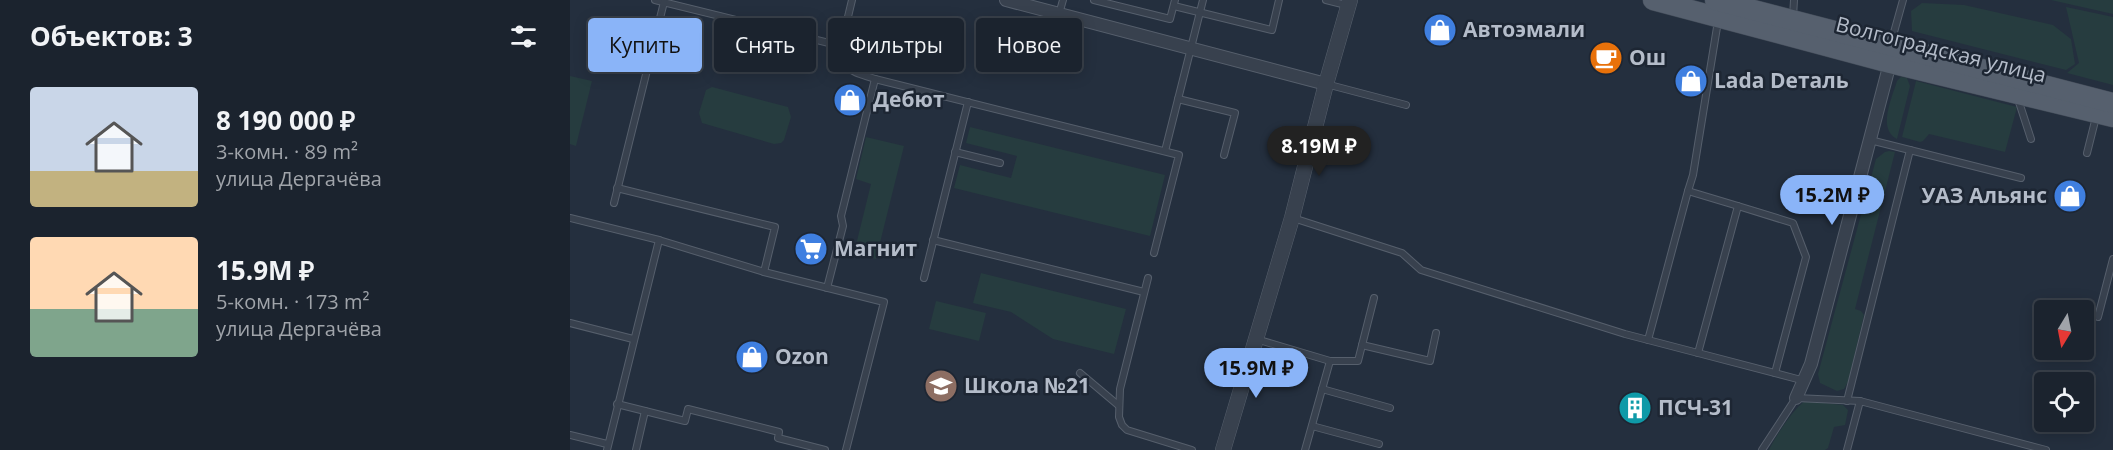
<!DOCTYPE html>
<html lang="ru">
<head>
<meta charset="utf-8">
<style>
	body { margin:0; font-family:"Open Sans",sans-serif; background:#242b36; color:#f1f3f6; height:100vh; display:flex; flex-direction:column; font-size:22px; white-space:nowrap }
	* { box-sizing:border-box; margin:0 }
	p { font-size:20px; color:#a0a4aa }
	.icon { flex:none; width:33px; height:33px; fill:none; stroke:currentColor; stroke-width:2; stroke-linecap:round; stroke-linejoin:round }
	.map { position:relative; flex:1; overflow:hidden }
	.panel { display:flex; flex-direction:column; background:#1b232e; width:570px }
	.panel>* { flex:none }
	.banner { position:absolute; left:18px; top:18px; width:570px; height:54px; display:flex; gap:12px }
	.needle { width:39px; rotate:190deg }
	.fabs { position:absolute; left:1464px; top:300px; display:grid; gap:12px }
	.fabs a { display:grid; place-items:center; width:60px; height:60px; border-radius:6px; background:#1b232e; box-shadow:0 3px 15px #0003,0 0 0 2px #39404a; font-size:30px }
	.price { position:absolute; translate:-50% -51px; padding:0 14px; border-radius:21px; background:#8ab4f8; color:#111; font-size:20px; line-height:39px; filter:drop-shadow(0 2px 3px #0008) }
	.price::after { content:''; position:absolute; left:50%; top:36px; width:18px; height:14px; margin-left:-9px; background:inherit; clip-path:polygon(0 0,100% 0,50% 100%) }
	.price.active { background:#222; color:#fff }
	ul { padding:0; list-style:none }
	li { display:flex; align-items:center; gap:18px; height:150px; padding:0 30px }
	li span { display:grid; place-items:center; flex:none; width:168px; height:120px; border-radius:6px; color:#555 }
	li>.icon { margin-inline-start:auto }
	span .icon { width:72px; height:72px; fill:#fffc; stroke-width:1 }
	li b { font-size:26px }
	h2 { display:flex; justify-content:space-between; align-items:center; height:72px; padding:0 30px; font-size:26px }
	.pill { padding:0 21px; border-radius:6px; background:#1b232e; box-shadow:0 3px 15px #0003,0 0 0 2px #39404a; font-size:21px; line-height:54px }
	.pill.active { background:#8ab4f8; color:#111 }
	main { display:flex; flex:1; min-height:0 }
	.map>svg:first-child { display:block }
	.green { fill:#263c3f }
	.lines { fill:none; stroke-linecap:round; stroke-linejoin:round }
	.service-casing { stroke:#565f6c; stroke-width:8 }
	.minor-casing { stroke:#565f6c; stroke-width:14 }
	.tertiary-casing { stroke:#565f6c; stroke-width:16 }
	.primary-casing { stroke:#414a57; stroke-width:21 }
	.service { stroke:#38414e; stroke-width:6 }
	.minor { stroke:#38414e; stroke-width:12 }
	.tertiary { stroke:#38414e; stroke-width:15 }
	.primary { stroke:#56606e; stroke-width:20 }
	.labels { text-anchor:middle; stroke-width:5; stroke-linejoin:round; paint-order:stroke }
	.poi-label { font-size:21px; font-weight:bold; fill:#b4bcc9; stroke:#1d2633; text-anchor:start }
	.street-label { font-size:21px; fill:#b4bcc9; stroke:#1d2633 }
</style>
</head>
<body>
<main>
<section class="panel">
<h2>Объектов: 3<svg class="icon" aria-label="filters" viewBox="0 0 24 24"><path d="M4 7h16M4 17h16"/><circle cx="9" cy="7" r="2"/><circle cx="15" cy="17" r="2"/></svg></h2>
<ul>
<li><span style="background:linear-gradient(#c9d6e8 70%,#c2b280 0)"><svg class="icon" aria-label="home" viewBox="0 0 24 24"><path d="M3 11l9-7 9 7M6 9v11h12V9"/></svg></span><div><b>8 190 000 ₽</b><p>3-комн. · 89 m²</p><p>улица Дергачёва</p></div></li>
<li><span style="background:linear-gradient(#ffd9b3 60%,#7fa58c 0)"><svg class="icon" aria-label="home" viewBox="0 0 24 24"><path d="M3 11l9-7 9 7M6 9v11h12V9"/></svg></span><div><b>15.9M ₽</b><p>5-комн. · 173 m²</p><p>улица Дергачёва</p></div></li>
</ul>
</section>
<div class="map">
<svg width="1543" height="450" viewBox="0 0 1543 450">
	<rect width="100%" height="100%" fill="#242f3e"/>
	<!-- green -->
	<g class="green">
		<path d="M1481 0H1543V14Z"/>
		<path d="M1352 3 1394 5 1483 25 1501 39 1505 64 1496 70 1342 31 1341 11Z"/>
		<path d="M1496 7 1543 17V85L1497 73 1509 63Z"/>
		<path d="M0 76 22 81 6 146 0 144Z"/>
		<path d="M1331 77 1337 78 1340 86 1327 139C1307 129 1322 98 1327 81Z"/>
		<path d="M1346 81 1447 107 1435 152 1359 134 1353 141 1350 142 1332 137Z"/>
		<path d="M142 87 218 107 221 117 214 140 211 143 204 144 132 123 129 113 136 90Z"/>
		<path d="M400 127 595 175 580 236 384 188 390 165 441 178 447 156 396 143Z"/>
		<path d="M296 137 334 146 306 259 284 253 301 184 286 179Z"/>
		<path d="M1319 151 1325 152 1285 309 1291 311 1294 315 1278 382 1274 389 1267 391 1250 383 1248 374 1306 159 1315 152Z"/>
		<path d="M411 273 556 309 544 354 483 339 441 312 403 303Z"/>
		<path d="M366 301 416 313 409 341 359 329Z"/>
		<path d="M1235 401 1273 405 1278 410 1275 425 1264 427 1258 448 1255 450H1199C1205 437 1224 408 1235 401Z"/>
	</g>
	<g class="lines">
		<!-- service casing -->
		<g class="service-casing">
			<g id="service">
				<path d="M85 0 271 46 282 0"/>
				<path d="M524 0 600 19 605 0"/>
				<path d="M756 0 776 5"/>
				<path d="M604 6 702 30 709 0"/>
				<path d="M489 14 493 0"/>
				<path d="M1223 17 1224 0"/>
				<path d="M1321 43 1333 0"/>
				<path d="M271 46C275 73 282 71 305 79L609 155 584 253"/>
				<path d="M756 84 836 105"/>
				<path d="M1447 96 1461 139"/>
				<path d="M608 99 665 113 654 155"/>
				<path d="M1300 140 1451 178"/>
				<path d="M595 151 633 0"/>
				<path d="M385 152 430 163"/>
				<path d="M1517 153 1526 117"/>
				<path d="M47 188 205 227 194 272"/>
				<path d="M44 203 94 2"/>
				<path d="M1168 206 1223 223 1236 257 1205 373"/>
				<path d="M0 218 89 240 194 272 314 302 276 450"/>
				<path d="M723 218 832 253 851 270 1055 334 1128 353 1168 206 1118 191 1123 175 1148 21"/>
				<path d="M363 240 574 292"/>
				<path d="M354 278 398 102"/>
				<path d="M578 278 550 389 549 417 552 425 557 430 622 450"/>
				<path d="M257 288 273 226 271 216 305 79"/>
				<path d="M1528 317 1543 259"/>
				<path d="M0 323 63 339"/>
				<path d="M686 339 760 361H788L804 298"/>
				<path d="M1078 340 1118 191"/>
				<path d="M792 345 860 361 866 333"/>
				<path d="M1128 353 1235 381"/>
				<path d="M510 373 548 405"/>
				<path d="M752 389 820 408"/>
				<path d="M1277 401 1340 150"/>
				<path d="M47 404 115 421 118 409 209 432 208 438 255 450"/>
				<path d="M742 426 809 444"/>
				<path d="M0 435 37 444"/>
				<path d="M37 450 89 240"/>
				<path d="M66 450 75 411"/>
				<path d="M735 450 760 361"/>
				<path d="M1192 450 1226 398 1290 401"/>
				<path d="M1277 450 1290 401 1476 450"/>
			</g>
		</g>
		<!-- minor casing -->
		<g class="minor-casing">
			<g id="minor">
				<path d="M436 0 756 84"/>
				<path d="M1226 398 1241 364 1320 63"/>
			</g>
		</g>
		<!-- tertiary casing -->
		<g class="tertiary-casing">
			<path id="tertiary" d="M653 450 722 218 756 84 780 0"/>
		</g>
		<!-- primary casing -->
		<g class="primary-casing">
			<g id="primary">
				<path d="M1083 0 1320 63 1543 117"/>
				<path d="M1145 0 1543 103"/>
			</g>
		</g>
		<!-- service -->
		<use href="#service" class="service"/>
		<!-- minor -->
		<use href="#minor" class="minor"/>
		<!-- tertiary -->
		<use href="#tertiary" class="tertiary"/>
		<!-- primary -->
		<use href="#primary" class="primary"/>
	</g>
	<!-- icons -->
	<defs>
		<g id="shop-disc" transform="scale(1.725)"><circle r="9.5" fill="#3f7fe0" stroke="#1d2633"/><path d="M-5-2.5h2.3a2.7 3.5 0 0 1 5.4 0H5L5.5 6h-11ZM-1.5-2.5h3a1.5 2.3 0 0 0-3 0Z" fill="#fff"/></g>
		<g id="cafe-disc" transform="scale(1.725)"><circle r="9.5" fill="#e8710a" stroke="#1d2633"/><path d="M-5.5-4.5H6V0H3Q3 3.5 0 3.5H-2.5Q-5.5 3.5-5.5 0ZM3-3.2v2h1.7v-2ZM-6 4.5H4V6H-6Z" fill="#fff"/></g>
		<g id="supermarket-disc" transform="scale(1.725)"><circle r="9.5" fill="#3f7fe0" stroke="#1d2633"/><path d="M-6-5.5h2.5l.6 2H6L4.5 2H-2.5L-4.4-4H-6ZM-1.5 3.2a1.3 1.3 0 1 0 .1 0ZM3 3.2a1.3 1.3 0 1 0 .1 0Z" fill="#fff"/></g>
		<g id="school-disc" transform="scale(1.725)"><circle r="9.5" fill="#8d6e63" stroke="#1d2633"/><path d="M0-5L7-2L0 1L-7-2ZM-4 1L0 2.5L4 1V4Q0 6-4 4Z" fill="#fff"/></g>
		<g id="building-disc" transform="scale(1.725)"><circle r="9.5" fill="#0f9aa8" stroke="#1d2633"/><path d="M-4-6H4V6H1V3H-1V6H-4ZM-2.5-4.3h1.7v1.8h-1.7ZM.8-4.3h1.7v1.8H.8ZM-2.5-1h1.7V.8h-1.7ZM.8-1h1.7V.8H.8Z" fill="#fff"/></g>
	</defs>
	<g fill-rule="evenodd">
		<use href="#shop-disc" x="870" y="30"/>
		<use href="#cafe-disc" x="1036" y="58"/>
		<use href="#shop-disc" x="1121" y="81"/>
		<use href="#shop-disc" x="280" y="100"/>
		<use href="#shop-disc" x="1500" y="196"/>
		<use href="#supermarket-disc" x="241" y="249"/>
		<use href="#shop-disc" x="182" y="357"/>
		<use href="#school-disc" x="371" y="386"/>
		<use href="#building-disc" x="1065" y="408"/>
	</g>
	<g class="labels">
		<!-- poi labels -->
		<g class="poi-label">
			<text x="893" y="37">Автоэмали</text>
			<text x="1059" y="65">Ош</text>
			<text x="1144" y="88">Lada Dеталь</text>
			<text x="303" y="107">Дебют</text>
			<text x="1477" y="203" text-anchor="end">УАЗ Альянс</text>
			<text x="264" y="256">Магнит</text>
			<text x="205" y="364">Ozon</text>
			<text x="394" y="393">Школа №21</text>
			<text x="1088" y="415">ПСЧ-31</text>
		</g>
		<!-- street labels -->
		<g class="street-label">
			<text transform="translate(1371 50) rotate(14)" y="7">Волгоградская улица</text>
		</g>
	</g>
</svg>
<div class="fabs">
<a><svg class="needle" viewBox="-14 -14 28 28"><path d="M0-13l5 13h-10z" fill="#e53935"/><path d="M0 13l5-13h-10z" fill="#a0a4aa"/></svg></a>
<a><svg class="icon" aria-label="locate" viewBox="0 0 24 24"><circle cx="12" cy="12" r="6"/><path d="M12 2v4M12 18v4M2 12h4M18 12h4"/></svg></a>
</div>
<b class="price active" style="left:749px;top:177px">8.19M ₽</b>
<b class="price" style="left:1262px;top:226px">15.2M ₽</b>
<b class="price" style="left:686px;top:399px">15.9M ₽</b>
<div class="banner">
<a class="pill active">Купить</a>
<a class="pill">Снять</a>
<a class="pill">Фильтры</a>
<a class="pill">Новое</a>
</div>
</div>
</main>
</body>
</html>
